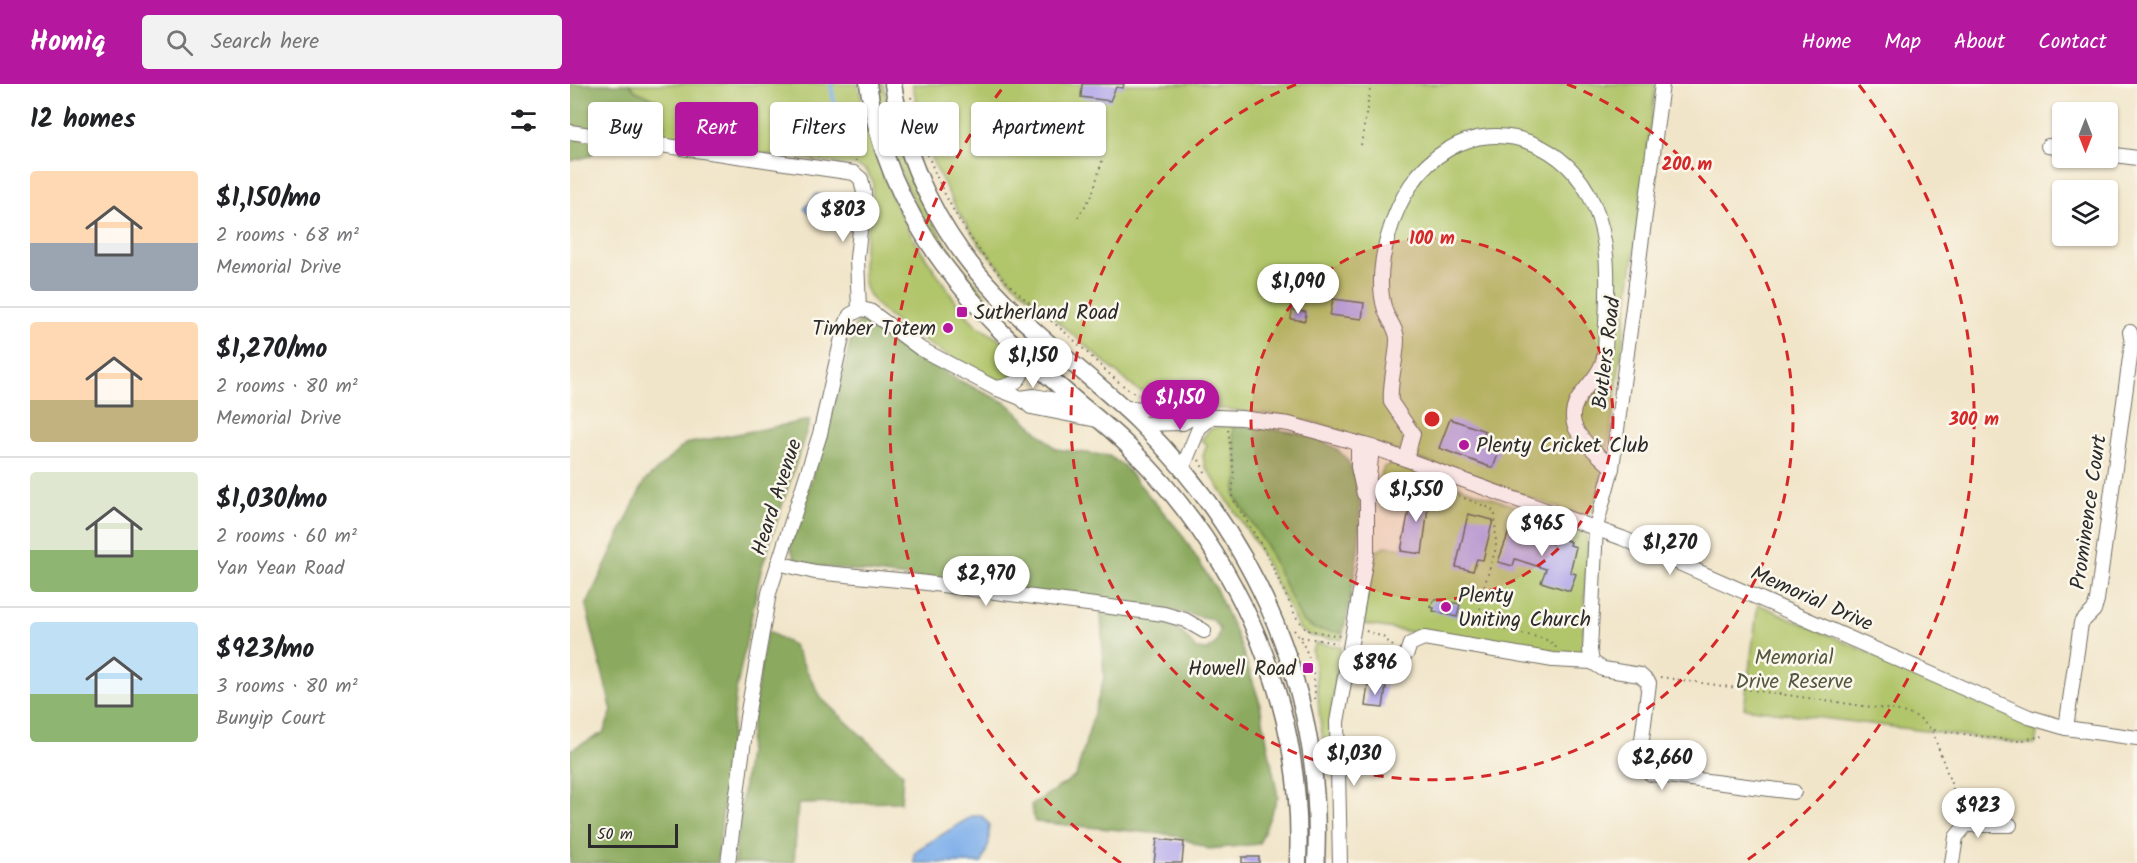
<!DOCTYPE html>
<html lang="en">
<head>
<meta charset="utf-8">
<style>
	body { margin:0; font-family:Kalam,sans-serif; background:#f2f2f2; color:#202124; height:100vh; display:flex; flex-direction:column; font-size:22px; white-space:nowrap }
	* { box-sizing:border-box; margin:0 }
	p { font-size:20px; color:#757577 }
	.icon { flex:none; width:33px; height:33px; fill:none; stroke:currentColor; stroke-width:2; stroke-linecap:round; stroke-linejoin:round }
	.map { position:relative; flex:1; overflow:hidden }
	.sheet { display:flex; flex-direction:column; background:#fff; width:570px }
	.sheet>* { flex:none }
	.top-card { position:absolute; left:18px; top:18px; width:570px; height:54px; display:flex; gap:12px }
	.needle { width:39px; rotate:180deg }
	.buttons { position:absolute; left:1482px; top:18px; display:grid; gap:12px }
	.buttons a { display:grid; place-items:center; width:66px; height:66px; border-radius:6px; background:#fff; box-shadow:0 2px 4px #0004; font-size:30px }
	.scale { position:absolute; left:18px; bottom:15px; width:90px; box-sizing:border-box; padding-left:6px; border:3px solid #2b2b2b; border-top:0; font-size:16px; line-height:21px; white-space:nowrap; color:#2b2b2b; -webkit-text-stroke:4px #fbf7ec; paint-order:stroke }
	.price { position:absolute; translate:-50% -51px; padding:0 14px; border-radius:21px; background:#fff; color:#222; font-size:20px; line-height:39px; filter:drop-shadow(0 2px 3px #0008) }
	.price::after { content:''; position:absolute; left:50%; top:36px; width:18px; height:14px; margin-left:-9px; background:inherit; clip-path:polygon(0 0,100% 0,50% 100%) }
	.price.selected { background:#b5179e; color:#fff }
	ul { padding:0; list-style:none }
	li { display:flex; align-items:center; gap:18px; height:150px; padding:0 30px }
	li+li { border-top:2px solid #e0e0e0 }
	li span { display:grid; place-items:center; flex:none; width:168px; height:120px; border-radius:6px; color:#555 }
	li>.icon { margin-inline-start:auto }
	span .icon { width:72px; height:72px; fill:#fffc; stroke-width:1 }
	li b { font-size:26px }
	h2 { display:flex; justify-content:space-between; align-items:center; height:72px; padding:0 30px; font-size:26px }
	.chip { padding:0 21px; border-radius:6px; background:#fff; box-shadow:0 2px 4px #0004; font-size:21px; line-height:54px }
	.chip.selected { background:#b5179e; color:#fff }
	header { display:flex; align-items:center; gap:36px; box-sizing:border-box; height:84px; padding:0 30px; background:#b5179e; color:#fff }
	header strong { font-size:28px }
	nav { display:flex; gap:33px; margin-inline-start:auto; font-size:21px }
	.search { width:420px; height:54px; background:#f2f2f2; display:flex; align-items:center; gap:15px; box-sizing:border-box; padding:0 21px; border-radius:6px; color:#757577; font-size:22px }
	main { display:flex; flex:1; min-height:0 }
	.map>svg:first-child { display:block }
	.green { fill:#b1c56a; stroke:#6e784a; stroke-width:1.5 }
	.forest { fill:#8caa5e; stroke:#5c6a44; stroke-width:1.5 }
	.water { fill:#7eafea; stroke:#546d8a; stroke-width:1.5 }
	.lines { fill:none; stroke-linecap:round; stroke-linejoin:round }
	.stream { stroke:#7eafea; stroke-width:4 }
	.building { fill:#a99dea }
	.minor-casing { stroke:#706c62; stroke-width:16 }
	.major-casing { stroke:#706c62; stroke-width:19 }
	.path { stroke:#706c62; stroke-width:2; stroke-dasharray:1.5 4.5; stroke-linecap:butt }
	.minor { stroke:#fff; stroke-width:14 }
	.major { stroke:#fff; stroke-width:16 }
	.ring { fill:none; stroke:#d62828; stroke-width:3; stroke-dasharray:10 8 }
	.poi-dot { fill:#b5179e; stroke:#fbf7ec; stroke-width:2 }
	.labels { text-anchor:middle; stroke-width:5; stroke-linejoin:round; paint-order:stroke }
	.poi-label { font-size:21px; fill:#2b2b2b; stroke:#fbf7ec; text-anchor:start }
	.street-label { font-size:21px; fill:#2b2b2b; stroke:#fbf7ec }
	.park-label { font-size:21px; fill:#53593e; stroke:#fbf7ec }
	.centre { fill:#d62828; stroke:#fbf7ec; stroke-width:3 }
	.ring-label { font-size:18px; text-anchor:middle; font-weight:bold; fill:#d62828; stroke:#fbf7ec; stroke-width:5; stroke-linejoin:round; paint-order:stroke }
</style>
</head>
<body>
<header>
<strong>Homiq</strong>
<div class="search"><svg class="icon" aria-label="search" viewBox="0 0 24 24"><circle cx="10" cy="10" r="6"/><path d="M15 15l6 6"/></svg>Search here</div>
<nav><a>Home</a><a>Map</a><a>About</a><a>Contact</a></nav>
</header>
<main>
<section class="sheet">
<h2>12 homes<svg class="icon" aria-label="filters" viewBox="0 0 24 24"><path d="M4 7h16M4 17h16"/><circle cx="9" cy="7" r="2"/><circle cx="15" cy="17" r="2"/></svg></h2>
<ul>
<li><span style="background:linear-gradient(#ffd9b3 60%,#9aa5b1 0)"><svg class="icon" aria-label="home" viewBox="0 0 24 24"><path d="M3 11l9-7 9 7M6 9v11h12V9"/></svg></span><div><b>$1,150/mo</b><p>2 rooms · 68 m²</p><p>Memorial Drive</p></div></li>
<li><span style="background:linear-gradient(#ffd9b3 65%,#c2b280 0)"><svg class="icon" aria-label="home" viewBox="0 0 24 24"><path d="M3 11l9-7 9 7M6 9v11h12V9"/></svg></span><div><b>$1,270/mo</b><p>2 rooms · 80 m²</p><p>Memorial Drive</p></div></li>
<li><span style="background:linear-gradient(#dfe7d0 65%,#8fb573 0)"><svg class="icon" aria-label="home" viewBox="0 0 24 24"><path d="M3 11l9-7 9 7M6 9v11h12V9"/></svg></span><div><b>$1,030/mo</b><p>2 rooms · 60 m²</p><p>Yan Yean Road</p></div></li>
<li><span style="background:linear-gradient(#bfe0f5 60%,#8fb573 0)"><svg class="icon" aria-label="home" viewBox="0 0 24 24"><path d="M3 11l9-7 9 7M6 9v11h12V9"/></svg></span><div><b>$923/mo</b><p>3 rooms · 80 m²</p><p>Bunyip Court</p></div></li>
</ul>
</section>
<div class="map">
<svg width="1567" height="779" viewBox="0 0 1567 779">
	<rect width="100%" height="100%" fill="#fbf7ec"/>
	<filter id="ink" filterUnits="userSpaceOnUse"><feTurbulence type="fractalNoise" baseFrequency=".0167" numOctaves="2"/><feDisplacementMap in="SourceGraphic" scale="12" xChannelSelector="R" yChannelSelector="G"/><feConvolveMatrix kernelMatrix="1 2 1 2 8 2 1 2 1" color-interpolation-filters="sRGB"/></filter>
	<filter id="wash" filterUnits="userSpaceOnUse"><feTurbulence type="fractalNoise" baseFrequency=".008" numOctaves="4" result="noise"/><feDisplacementMap in="SourceGraphic" scale="24" xChannelSelector="R" yChannelSelector="G"/><feGaussianBlur stdDeviation="1.35" result="paint"/><feColorMatrix in="noise" values="0 0 0 0 0 0 0 0 0 0 0 0 0 0 0 0 0 1.4 0 .05"/><feComposite in="paint" operator="in"/></filter>
	<g filter="url(#wash)">
		<rect width="100%" height="100%" fill="#f1e5c9"/>
		<!-- green -->
		<g class="green">
			<path d="M59 0H288L303 66 323 115 344 156 391 225 406 241 433 258 446 272 447 284 443 293 434 297 425 295C394 281 299 234 294 199 289 164 303 132 303 98L296 86 287 82 88 56 93 50 95 39Z"/>
			<path d="M313 0C325 60 345 114 379 165 396 190 412 205 428 228L425 232C412 217 396 203 385 187 345 130 319 69 305 1Z"/>
			<path d="M342 0H1086L1040 354 1024 427 1009 431 746 339 708 331 591 318V312L567 306 442 198 408 158 387 126 362 76Z"/>
			<path d="M653 342H663C662 359 669 374 668 390 668 399 664 405 666 414L696 461 732 537 745 545 773 549 772 556 741 552 730 546 686 460 635 382 633 372 637 360 631 356 640 345Z"/>
			<path d="M823 379 953 425 947 447 976 457 984 439 988 437 1016 448 1018 460 1012 566 1005 571H979L794 540 795 521 807 467 815 462 832 464 840 423C824 420 810 416 807 398L814 383Z"/>
			<path d="M1188 520 1468 643 1465 661 1174 624Z"/>
			<path d="M746 559 771 563 762 620 760 675C746 650 750 599 742 567Z"/>
		</g>
		<!-- forest -->
		<g class="forest">
			<path d="M0 0H59L66 7 87 16C95 28 98 44 88 56L0 44Z"/>
			<path d="M0 54 28 57 21 72 0 77Z"/>
			<path d="M290 236 303 240 384 294 438 320 486 365 539 372 553 381 611 449 646 505 670 559 689 616 708 713 689 760 639 765 604 751 465 738 461 721 506 692 534 594 531 528C571 532 600 529 626 565L638 566 647 558 650 545 642 535 580 522 246 482 225 475 220 463 272 296 283 245Z"/>
			<path d="M240 336 191 486 166 607 147 779H0V666L33 649 42 627 16 522 74 398 115 360Z"/>
			<path d="M663 342C696 344 742 346 769 367 809 400 782 505 773 549L745 545 732 537 696 461 666 414C663 405 668 399 668 390 669 374 662 359 663 342Z"/>
			<path d="M197 547 223 561 252 615 333 690 331 718 228 720 224 779H164L182 636Z"/>
		</g>
		<!-- water -->
		<g class="water">
			<path d="M246 110 256 111 259 117 255 127 244 132 234 125Z"/>
			<path d="M402 732H412L419 740V759L412 779H344V770L347 766Z"/>
		</g>
		<g class="lines">
			<!-- stream -->
			<path class="stream" d="M261 0 269 51"/>
		</g>
		<g id="blocks">
			<!-- building -->
			<g class="building">
				<path d="M512 0H554L553 4 546 3 540 17 511 13Z"/>
				<path d="M763 215 794 219 792 235 760 231Z"/>
				<path d="M722 226 736 228 735 237 721 235Z"/>
				<path d="M880 335 915 347 911 358 930 365 923 384 869 364Z"/>
				<path d="M843 405 860 408 852 470 831 467Z"/>
				<path d="M898 430 923 436 913 476 907 475 903 487 886 483Z"/>
				<path d="M940 445 982 460 985 452 1001 458 1000 461 1006 463 1000 488 1006 490 1000 507 971 498 976 485 945 475 943 482 928 478Z"/>
				<path d="M865 515 890 520 887 533 863 527 864 524 860 523Z"/>
				<path d="M798 600 816 603 813 624 795 622Z"/>
				<path d="M587 755 614 758 612 779H584Z"/>
				<rect x="672" y="773" width="17" height="6"/>
			</g>
		</g>
	</g>
	<g filter="url(#ink)">
		<use href="#blocks" fill-opacity="0" stroke="#706c62" stroke-width="1.5"/>
		<g class="lines">
			<!-- minor casing -->
			<g class="minor-casing">
				<g id="minor">
					<path d="M0 48 284 89 291 95 294 109 287 174 289 226"/>
					<path d="M1478 62 1492 64"/>
					<path d="M1538 70 1567 74"/>
					<path d="M425 304C449 302 456 291 454 268"/>
					<path d="M451 314 461 323 532 337"/>
					<path d="M555 324 613 326 625 332 671 334 719 340 802 363 1052 454 1459 633 1496 644 1567 654"/>
					<path d="M571 340 613 339 625 332"/>
					<path d="M788 359V383L794 410"/>
					<path d="M836 375 843 350 821 318C819 298 827 276 827 255 827 244 818 236 815 226 807 201 812 170 820 146 829 115 848 83 877 66 931 33 999 62 1023 119 1040 158 1038 198 1036 239 1035 253 1037 267 1032 280 1025 299 1001 313 1003 335 1005 354 1030 371 1042 384"/>
					<path d="M613 383 629 344 642 333"/>
					<path d="M208 479 245 488 349 498 594 530 615 536 634 547"/>
					<path d="M837 569 840 560 854 554 983 576 1022 578 1033 585 1070 591 1079 599 1070 672 1074 685 1081 690 1224 708"/>
					<path d="M1022 578 1020 566 1026 443 1042 384 1092 0"/>
					<path d="M1496 644 1511 539 1524 526 1527 516 1562 259 1560 248"/>
					<path d="M158 779 177 633 199 509 250 350 274 245 280 231 291 225 300 227 351 265 425 304 451 314 464 312 511 321"/>
					<path d="M770 779 767 638 797 468V414L802 363"/>
					<path d="M1382 779 1386 753 1396 741H1440"/>
				</g>
			</g>
			<!-- major casing -->
			<g class="major-casing">
				<g id="major">
					<path d="M298 0C318 140 407 232 510 320 528 335 546 349 562 366 671 474 735 624 728 779"/>
					<path d="M323 0C335 78 370 151 425 208 469 256 523 293 569 338 688 455 755 612 746 779"/>
				</g>
			</g>
			<!-- path -->
			<g class="path">
				<path d="M341 13C356 82 389 151 440 201 460 221 484 238 506 258 525 275 545 299 568 311"/>
				<path d="M265 55 281 67 286 77"/>
				<path d="M791 61 801 0"/>
				<path d="M508 133 522 111 533 74"/>
				<path d="M658 346 664 391 662 413 696 469 726 533 737 546 770 552"/>
				<path d="M629 376 637 392"/>
				<path d="M883 410 920 424 925 429 926 464 909 519 913 535C932 553 979 548 986 564"/>
				<path d="M724 546C740 568 745 588 745 615"/>
				<path d="M796 547 813 553 826 565"/>
				<path d="M731 553 767 559"/>
				<path d="M1090 593 1329 627 1348 633 1362 646 1392 730"/>
				<path d="M1364 646 1447 657 1473 652"/>
			</g>
			<!-- minor -->
			<use href="#minor" class="minor"/>
			<!-- major -->
			<use href="#major" class="major"/>
		</g>
	</g>
	<!-- distance rings -->
	<circle cx="862" cy="335" r="181" fill="#d62828" fill-opacity=".12"/>
	<g class="ring">
		<circle cx="862" cy="335" r="181"/>
		<path d="M997 0A361 361 0 1 1 727 0"/>
		<path d="M551 779A542 542 0 0 1 435 1M1289 1A542 542 0 0 1 1173 779"/>
	</g>
	<!-- markers -->
	<g class="poi-dot">
		<rect x="386" y="222" width="12" height="12" rx="3"/>
		<circle cx="378" cy="244" r="6"/>
		<circle cx="894" cy="361" r="6"/>
		<circle cx="876" cy="523" r="6"/>
		<rect x="732" y="578" width="12" height="12" rx="3"/>
	</g>
	<g class="labels">
		<!-- poi labels -->
		<g class="poi-label">
			<text x="404" y="235">Sutherland Road</text>
			<text x="366" y="251" text-anchor="end">Timber Totem</text>
			<text x="906" y="368">Plenty Cricket Club</text>
			<text x="888" y="518">Plenty<tspan x="888" dy="24">Uniting Church</tspan></text>
			<text x="726" y="591" text-anchor="end">Howell Road</text>
		</g>
		<!-- street labels -->
		<g class="street-label">
			<text transform="translate(1036 269) rotate(-83)" y="7">Butlers Road</text>
			<text transform="translate(206 413) rotate(-72)" y="7">Heard Avenue</text>
			<text transform="translate(1518 428) rotate(-82)" y="7">Prominence Court</text>
			<text transform="translate(1242 514) rotate(24)" y="7">Memorial Drive</text>
		</g>
		<!-- park labels -->
		<g class="park-label">
			<text x="1224" y="580">Memorial<tspan x="1224" dy="24">Drive Reserve</tspan></text>
		</g>
	</g>
	<circle cx="862" cy="335" r="9" class="centre"/>
	<g class="ring-label">
		<text x="1117" y="86">200 m</text>
		<text x="862" y="160">100 m</text>
		<text x="1404" y="341">300 m</text>
	</g>
</svg>
<div class="buttons">
<a><svg class="needle" viewBox="-14 -14 28 28"><path d="M0-13l5 13h-10z" fill="#e53935"/><path d="M0 13l5-13h-10z" fill="#757577"/></svg></a>
<a><svg class="icon" aria-label="layers" viewBox="0 0 24 24"><path d="M12 4l9 5-9 5-9-5zM3 14l9 5 9-5"/></svg></a>
</div>
<div class="scale">50 m</div>
<b class="price" style="left:273px;top:159px">$803</b>
<b class="price" style="left:728px;top:231px">$1,090</b>
<b class="price" style="left:463px;top:305px">$1,150</b>
<b class="price selected" style="left:610px;top:347px">$1,150</b>
<b class="price" style="left:846px;top:439px">$1,550</b>
<b class="price" style="left:972px;top:473px">$965</b>
<b class="price" style="left:1100px;top:492px">$1,270</b>
<b class="price" style="left:416px;top:523px">$2,970</b>
<b class="price" style="left:805px;top:612px">$896</b>
<b class="price" style="left:784px;top:703px">$1,030</b>
<b class="price" style="left:1092px;top:707px">$2,660</b>
<b class="price" style="left:1408px;top:755px">$923</b>
<div class="top-card">
<a class="chip">Buy</a>
<a class="chip selected">Rent</a>
<a class="chip">Filters</a>
<a class="chip">New</a>
<a class="chip">Apartment</a>
</div>
</div>
</main>
</body>
</html>
